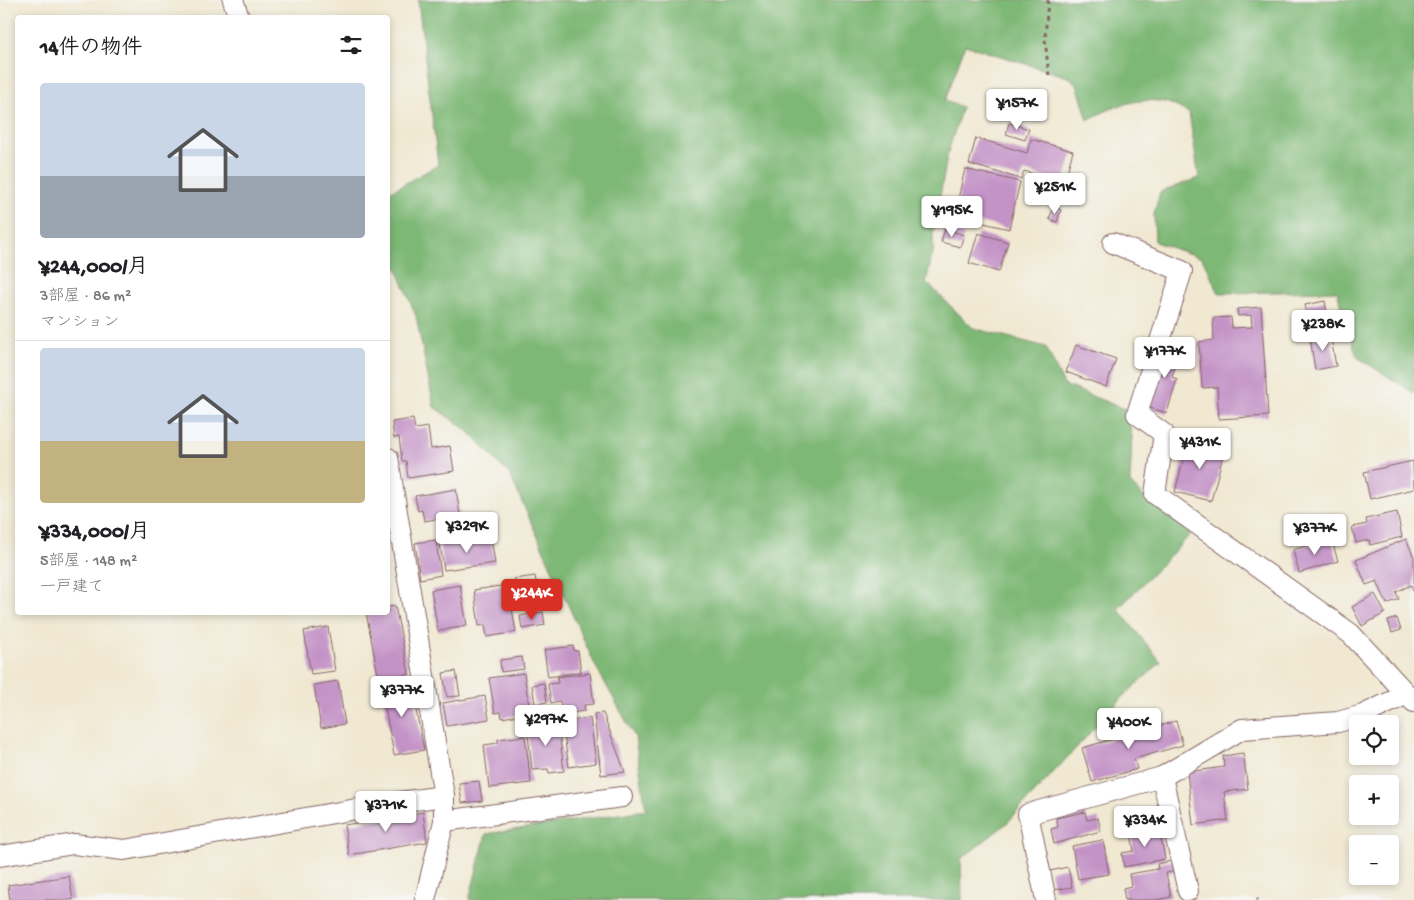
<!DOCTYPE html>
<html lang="ja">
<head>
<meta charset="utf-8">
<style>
	body { margin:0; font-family:"Gochi Hand","Klee One",sans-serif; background:#f6f6f6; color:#202124; height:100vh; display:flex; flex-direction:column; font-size:19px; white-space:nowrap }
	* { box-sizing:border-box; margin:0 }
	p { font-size:16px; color:#757577 }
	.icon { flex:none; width:28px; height:28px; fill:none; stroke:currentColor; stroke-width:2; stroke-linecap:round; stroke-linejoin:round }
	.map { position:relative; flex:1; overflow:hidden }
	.panel { position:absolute; left:15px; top:15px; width:375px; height:600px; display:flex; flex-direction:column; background:#fff; border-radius:5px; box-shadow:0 2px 8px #0003 }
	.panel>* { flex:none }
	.fabs { position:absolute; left:1349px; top:715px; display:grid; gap:10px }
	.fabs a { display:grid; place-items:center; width:50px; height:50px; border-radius:5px; background:#fff; box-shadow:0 2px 8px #0003; font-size:25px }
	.price { position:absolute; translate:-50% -42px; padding:0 11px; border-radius:5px; background:#fff; color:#222; font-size:16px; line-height:32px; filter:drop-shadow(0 1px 2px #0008) }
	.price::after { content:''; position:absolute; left:50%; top:30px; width:15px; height:11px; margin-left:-8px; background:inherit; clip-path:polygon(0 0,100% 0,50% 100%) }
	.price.on { background:#d93025; color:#fff }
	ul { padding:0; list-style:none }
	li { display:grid; align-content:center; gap:10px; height:265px; padding:0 25px }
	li+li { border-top:1px solid #e0e0e0 }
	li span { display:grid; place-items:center; height:155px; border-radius:5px; color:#555 }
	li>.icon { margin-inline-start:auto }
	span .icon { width:90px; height:90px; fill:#fffc; stroke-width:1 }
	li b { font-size:21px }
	h2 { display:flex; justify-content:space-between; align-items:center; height:60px; padding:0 25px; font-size:21px }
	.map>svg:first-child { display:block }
	.forest { fill:#7eb876; stroke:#646c50 }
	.building { fill:#c392c6 }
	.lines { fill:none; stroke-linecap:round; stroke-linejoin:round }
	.street-casing { stroke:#846565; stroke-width:22 }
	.path { stroke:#846565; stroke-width:3; stroke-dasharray:4 4; stroke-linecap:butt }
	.street { stroke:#fff; stroke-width:20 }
</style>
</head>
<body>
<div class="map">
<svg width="1414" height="900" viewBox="0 0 1414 900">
	<rect width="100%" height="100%" fill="#f6f6f2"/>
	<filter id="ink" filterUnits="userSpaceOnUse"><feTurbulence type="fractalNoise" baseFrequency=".02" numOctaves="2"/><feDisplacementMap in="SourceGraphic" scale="10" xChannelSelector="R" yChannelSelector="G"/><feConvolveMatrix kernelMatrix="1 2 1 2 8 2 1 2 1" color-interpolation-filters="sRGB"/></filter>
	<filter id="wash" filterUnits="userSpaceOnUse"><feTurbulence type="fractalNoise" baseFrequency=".0096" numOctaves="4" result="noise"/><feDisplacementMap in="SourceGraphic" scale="20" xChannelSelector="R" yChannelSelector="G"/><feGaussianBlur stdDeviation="1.12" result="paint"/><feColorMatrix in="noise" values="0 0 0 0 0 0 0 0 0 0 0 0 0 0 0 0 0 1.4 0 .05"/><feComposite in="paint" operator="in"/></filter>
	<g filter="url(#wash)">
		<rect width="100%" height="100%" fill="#f0e8d1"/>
		<!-- forest -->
		<path class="forest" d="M418 0H1414V393L1357 357 1337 291 1219 293 1202 258 1155 242 1154 214 1160 192 1199 178 1189 113C1182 110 1175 105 1168 103 1141 95 1111 107 1088 120L1078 87 1071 78 965 45 945 101 962 107 948 152 933 234V253L926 282 973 328 1046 347 1064 385 1127 410 1132 437 1130 483 1147 500 1191 534 1118 609 1161 662 1124 696 1006 824 961 859 962 900H469L486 834 646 810 635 737 595 665 510 475 468 431 434 407 416 316 388 246V193L438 165Z"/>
		<g id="blocks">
			<!-- building -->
			<g class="building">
				<path d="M1009 123 1029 129 1025 140 1006 134Z"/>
				<path d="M976 138 1027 153 1031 139 1073 151 1064 183 1024 171 1021 179 969 164Z"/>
				<path d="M965 169 1020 182 1009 229 954 216Z"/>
				<path d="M1054 207 1061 210 1057 222 1049 219Z"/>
				<path d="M945 229 964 235 960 247 941 242Z"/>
				<path d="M978 233 1008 242 999 272 969 263Z"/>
				<path d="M1325 301 1329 327 1310 331 1305 305Z"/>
				<path d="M1261 307 1268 416 1219 419 1217 387 1202 388 1199 342 1214 340 1213 318 1231 317 1232 328 1252 327 1251 315 1238 316 1237 309Z"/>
				<path d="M1330 333 1336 366 1315 370 1310 337Z"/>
				<path d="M1166 340 1182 345 1172 377 1177 379 1167 413 1146 407Z"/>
				<path d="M1076 345 1116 359 1106 387 1066 372Z"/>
				<path d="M413 419 415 429 428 427 431 449 450 446 454 471 408 478 406 461H402L399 437 394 438 392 422Z"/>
				<path d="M1189 438 1225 448 1211 501 1175 492Z"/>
				<path d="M1413 461 1414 489 1370 499 1364 472Z"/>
				<path d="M456 489 460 515 424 521 422 510 418 511 415 496Z"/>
				<path d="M1397 512 1402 537 1370 545 1369 540 1356 543 1352 527 1367 524 1366 519Z"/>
				<path d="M491 537 495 563 444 570 440 544Z"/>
				<path d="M1331 538 1338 561 1299 573 1293 550Z"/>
				<path d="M1406 539 1414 557V593L1411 585 1396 592 1399 599 1387 604 1377 581 1366 585 1356 560Z"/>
				<path d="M436 540 441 575 420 579 415 543Z"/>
				<path d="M535 576 540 604 519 608 514 579Z"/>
				<path d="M460 585 467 626 438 631 431 590Z"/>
				<path d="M508 585 516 632 487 637 485 625 479 626 474 590Z"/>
				<path d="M1375 594 1385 613 1362 626 1352 607Z"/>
				<path d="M395 606 409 674 379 680 366 612H388V607Z"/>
				<path d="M543 612 545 625 522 629 520 616Z"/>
				<path d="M1397 618 1401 630 1392 633 1388 621Z"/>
				<path d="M328 627 335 671 311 674 304 631Z"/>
				<path d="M573 646 574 651H578L581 672 548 677 544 650Z"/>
				<path d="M522 657 524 669 501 672 500 660Z"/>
				<path d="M456 671 460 696 447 697 443 673Z"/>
				<path d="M524 673 530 713 502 718 501 712 495 713 489 678Z"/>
				<path d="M590 673 594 704 584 705 585 711 562 714 560 701 551 703 548 684 558 683 557 677Z"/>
				<path d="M338 681 345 724 321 728 314 685Z"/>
				<path d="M410 681 424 750 394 755 381 687Z"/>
				<path d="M544 683 547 702 535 704 532 685Z"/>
				<path d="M485 696 489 719 447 726 443 703Z"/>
				<path d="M603 713 625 772 601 775 594 714Z"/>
				<path d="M590 718 596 763 569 767 562 722Z"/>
				<path d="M1176 721 1183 745 1134 759 1137 769 1092 782 1082 748Z"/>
				<path d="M558 722 564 771 549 773 548 769 532 770 527 726Z"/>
				<path d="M525 736 531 783 489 788 484 745 498 743V739Z"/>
				<path d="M1243 753 1248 789 1224 792 1228 820 1193 825 1187 772 1224 767 1223 756Z"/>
				<path d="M479 781 482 801 462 803 459 783Z"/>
				<path d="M423 812 427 842 349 855 344 825Z"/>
				<path d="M1085 812 1087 820 1098 818 1101 831 1054 844 1051 829 1058 827 1056 818Z"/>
				<path d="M1159 828 1165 859 1124 867 1122 853 1134 851 1131 833Z"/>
				<path d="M1103 840 1109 874 1078 879 1072 846Z"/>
				<path d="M1175 860 1178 871 1166 873 1171 897 1156 900H1125L1123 888 1131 886 1129 874 1158 869 1157 864Z"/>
				<path d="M1068 867 1072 887 1054 890 1050 871Z"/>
				<path d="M69 876 73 900H10L8 885Z"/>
			</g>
		</g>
	</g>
	<g filter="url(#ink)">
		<use href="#blocks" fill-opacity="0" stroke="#846565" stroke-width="1"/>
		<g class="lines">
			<!-- street casing -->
			<g class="street-casing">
				<g id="street">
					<path d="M233 0 239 18"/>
					<path d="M1113 243 1182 271 1137 414 1164 434 1155 494 1351 634 1414 702"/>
					<path d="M388 458 444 796V821L425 900"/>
					<path d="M1162 777 1188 891"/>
					<path d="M444 821 622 797"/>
					<path d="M0 856 74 844 124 850 385 804 444 796"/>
					<path d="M1046 900 1028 814 1162 777 1242 729 1338 722 1363 715 1407 694"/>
				</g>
			</g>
			<!-- path -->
			<g class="path">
				<path d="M1048 0 1045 39 1049 76"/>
				<path d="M1257 899 1258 900"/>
			</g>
			<!-- street -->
			<use href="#street" class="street"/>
		</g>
	</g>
</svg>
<div class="fabs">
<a><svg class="icon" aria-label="locate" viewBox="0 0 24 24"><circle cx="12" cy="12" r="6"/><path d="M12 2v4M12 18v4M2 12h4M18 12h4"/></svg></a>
<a>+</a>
<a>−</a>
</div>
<b class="price" style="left:1017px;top:131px">¥157K</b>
<b class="price" style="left:1055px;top:215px">¥251K</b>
<b class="price" style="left:952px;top:238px">¥195K</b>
<b class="price" style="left:1323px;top:352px">¥238K</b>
<b class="price" style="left:1165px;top:379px">¥177K</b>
<b class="price" style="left:1200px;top:470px">¥431K</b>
<b class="price" style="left:467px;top:554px">¥329K</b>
<b class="price" style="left:1315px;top:556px">¥377K</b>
<b class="price on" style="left:532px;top:621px">¥244K</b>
<b class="price" style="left:402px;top:718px">¥377K</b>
<b class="price" style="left:546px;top:747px">¥297K</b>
<b class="price" style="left:1129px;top:750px">¥400K</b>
<b class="price" style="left:386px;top:833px">¥371K</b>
<b class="price" style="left:1145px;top:848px">¥334K</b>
<section class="panel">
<h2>14件の物件<svg class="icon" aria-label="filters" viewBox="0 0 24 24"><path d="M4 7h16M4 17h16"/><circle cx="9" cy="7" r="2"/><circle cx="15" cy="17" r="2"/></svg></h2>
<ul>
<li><span style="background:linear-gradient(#c9d6e8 60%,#9aa5b1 0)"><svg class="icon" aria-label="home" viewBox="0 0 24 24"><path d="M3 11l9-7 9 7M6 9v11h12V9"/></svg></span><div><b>¥244,000/月</b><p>3部屋 · 86 m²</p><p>マンション</p></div></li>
<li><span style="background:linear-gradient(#c9d6e8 60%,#c2b280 0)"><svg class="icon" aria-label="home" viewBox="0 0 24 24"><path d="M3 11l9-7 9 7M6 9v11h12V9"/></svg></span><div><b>¥334,000/月</b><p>5部屋 · 148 m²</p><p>一戸建て</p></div></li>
</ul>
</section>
</div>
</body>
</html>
